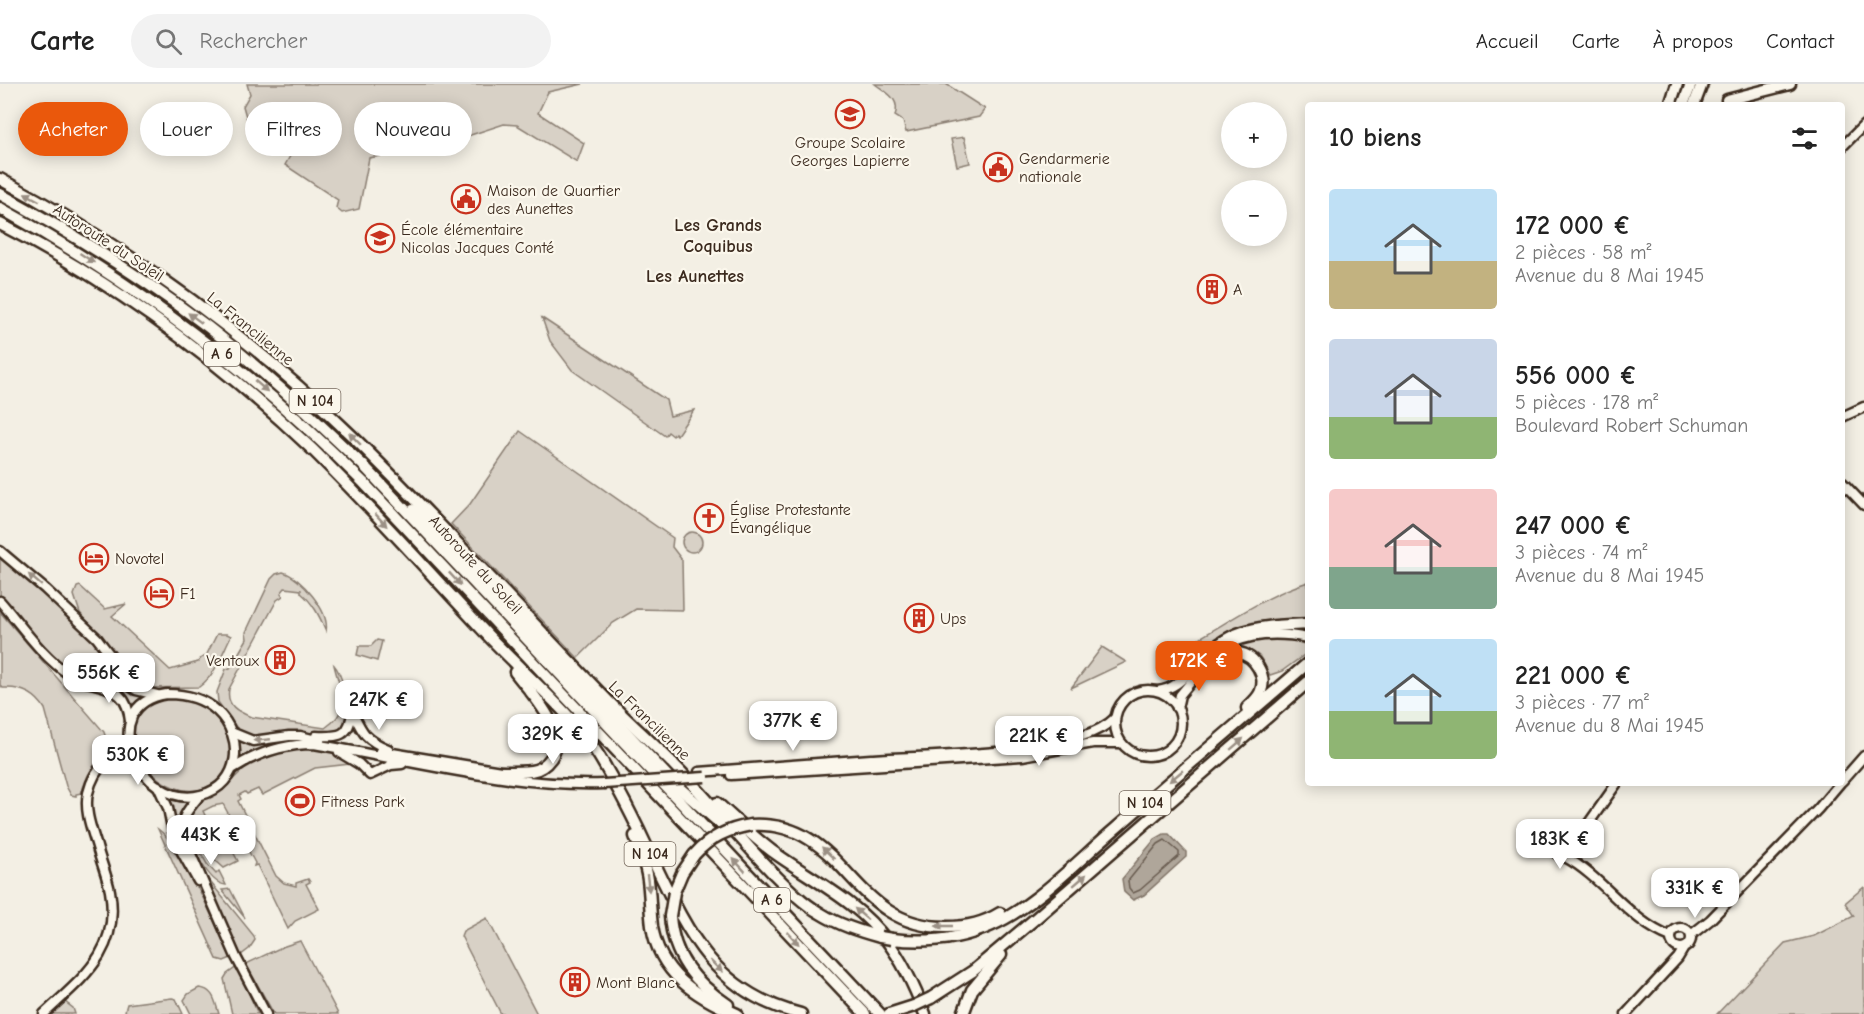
<!DOCTYPE html>
<html lang="fr">
<head>
<meta charset="utf-8">
<style>
	body { margin:0; font-family:"Comic Neue",sans-serif; background:#f2f2f2; color:#222; height:100vh; display:flex; flex-direction:column; font-size:22px; white-space:nowrap }
	* { box-sizing:border-box; margin:0 }
	p { font-size:20px; color:#767676 }
	.icon { flex:none; width:33px; height:33px; fill:none; stroke:currentColor; stroke-width:2; stroke-linecap:round; stroke-linejoin:round }
	.map { position:relative; flex:1; overflow:hidden }
	.details { position:absolute; left:1305px; top:18px; width:540px; height:684px; display:flex; flex-direction:column; background:#fff; border-radius:6px; box-shadow:0 3px 15px #0003 }
	.details>* { flex:none }
	.banner { position:absolute; left:18px; top:18px; width:570px; height:54px; display:flex; gap:12px }
	.tools { position:absolute; left:1221px; top:18px; display:grid; gap:12px }
	.tools a { display:grid; place-items:center; width:66px; height:66px; border-radius:50%; background:#fff; box-shadow:0 3px 15px #0003; font-size:30px }
	.price { position:absolute; translate:-50% -51px; padding:0 14px; border-radius:12px; background:#fff; color:#222; font-size:20px; line-height:39px; filter:drop-shadow(0 2px 3px #0008) }
	.price::after { content:''; position:absolute; left:50%; top:36px; width:18px; height:14px; margin-left:-9px; background:inherit; clip-path:polygon(0 0,100% 0,50% 100%) }
	.price.on { background:#ea580c; color:#fff }
	ul { padding:0; list-style:none }
	li { display:flex; align-items:center; gap:18px; height:150px; padding:0 24px }
	li span { display:grid; place-items:center; flex:none; width:168px; height:120px; border-radius:6px; color:#555 }
	li>.icon { margin-inline-start:auto }
	span .icon { width:72px; height:72px; fill:#fffc; stroke-width:1 }
	li b { font-size:26px }
	h2 { display:flex; justify-content:space-between; align-items:center; height:72px; padding:0 24px; font-size:26px }
	.chip { padding:0 21px; border-radius:27px; background:#fff; box-shadow:0 3px 15px #0003; font-size:21px; line-height:54px }
	.chip.on { background:#ea580c; color:#fff }
	header { display:flex; align-items:center; gap:36px; box-sizing:border-box; height:84px; padding:0 30px; background:#fff; border-bottom:2px solid #e0e0e0 }
	header strong { font-size:28px }
	nav { display:flex; gap:33px; margin-inline-start:auto; font-size:21px }
	.search { width:420px; height:54px; background:#f2f2f2; display:flex; align-items:center; gap:15px; box-sizing:border-box; padding:0 21px; border-radius:33px; color:#767676; font-size:22px }
	.map>svg:first-child { display:block }
	.green { fill:#d8d1c6; stroke:#8a7e72; stroke-width:1.5 }
	.water { fill:#afa69a; stroke:#817468; stroke-width:1.5 }
	.lines { fill:none; stroke-linecap:round; stroke-linejoin:round }
	.shore { stroke:#695c50; stroke-width:1.5 }
	.secondary-casing { stroke:#3b2a1e; stroke-width:13 }
	.highway-casing { stroke:#3b2a1e; stroke-width:15 }
	.secondary { stroke:#fbf7ec; stroke-width:8 }
	.highway { stroke:#fbf7ec; stroke-width:10 }
	.secondary-bridge-casing { stroke:#3b2a1e; stroke-width:13; stroke-linecap:butt }
	.highway-bridge-casing { stroke:#3b2a1e; stroke-width:15; stroke-linecap:butt }
	.secondary-bridge { stroke:#fbf7ec; stroke-width:8 }
	.highway-bridge { stroke:#fbf7ec; stroke-width:10 }
	.oneway { fill:#9b9085 }
	.labels { text-anchor:middle; stroke-width:4.5; stroke-linejoin:round; paint-order:stroke }
	.shield { fill:#fbf7ec; stroke:#75685c; stroke-width:1.5 }
	.shield-label { font-size:15px; font-weight:bold; fill:#3b2a1e }
	.poi-label { font-size:16px; fill:#3b2a1e; stroke:#fbf7ec; text-anchor:start }
	.street-label { font-size:16px; fill:#3b2a1e; stroke:#fbf7ec }
	.neighbourhood-label { font-size:18px; font-weight:bold; fill:#3b2a1e; stroke:#fbf7ec }
</style>
</head>
<body>
<header>
<strong>Carte</strong>
<div class="search"><svg class="icon" aria-label="search" viewBox="0 0 24 24"><circle cx="10" cy="10" r="6"/><path d="M15 15l6 6"/></svg>Rechercher</div>
<nav><a>Accueil</a><a>Carte</a><a>À propos</a><a>Contact</a></nav>
</header>
<div class="map">
<svg width="1864" height="930" viewBox="0 0 1864 930">
	<rect width="100%" height="100%" fill="#f3efe4"/>
	<filter id="ink" filterUnits="userSpaceOnUse"><feTurbulence type="fractalNoise" baseFrequency=".0167" numOctaves="2"/><feDisplacementMap in="SourceGraphic" scale="12" xChannelSelector="R" yChannelSelector="G"/><feConvolveMatrix kernelMatrix="1 2 1 2 8 2 1 2 1" color-interpolation-filters="sRGB"/></filter>
	<g filter="url(#ink)">
		<!-- green -->
		<g class="green">
			<path d="M247 0H583L548 8 538 29 584 59 577 78 517 41 504 40 434 63 369 74 359 125 342 129 336 124 338 116 285 81 294 65 281 50 269 41 263 48 247 36 243 22 250 10Z"/>
			<path d="M875 0H946L985 25 979 33 906 48 903 37 895 32C901 15 887 9 875 0Z"/>
			<path d="M964 53 970 79 957 82 951 55Z"/>
			<path d="M542 234 666 316 670 332 694 326 677 351 675 349 673 352 668 348 665 352 572 286 550 257Z"/>
			<path d="M520 347 673 454 672 463 682 476 683 526 636 525 613 539 578 574 451 440 470 420Z"/>
			<circle cx="692" cy="458" r="10"/>
			<path d="M0 471 24 490 96 559 105 570 116 592 145 612 132 625C121 593 96 603 73 588 45 572 22 536 0 512Z"/>
			<path d="M283 488C301 493 330 528 326 547 319 531 313 519 301 509V506L285 504 281 509 283 512 277 516 229 605C226 622 237 627 251 633L325 644C353 625 341 610 334 581 342 589 349 620 349 632 348 637 346 641 344 646L327 651 288 648 253 653 239 647 218 618 217 608 226 585 230 584 247 555 246 548 271 495 276 490Z"/>
			<path d="M1308 498V536C1252 538 1236 538 1193 577L1182 564C1223 542 1263 512 1308 498Z"/>
			<path d="M80 502 105 525 126 520 112 532 170 586 198 578 201 574 206 572 217 550H227L231 552C222 569 216 591 199 603L143 604 127 595 108 560 80 529 74 511 77 503Z"/>
			<path d="M0 528 104 648 108 661 88 691 81 709 76 710V712L71 711 66 702 45 625C36 610 21 603 3 604L0 601Z"/>
			<path d="M1251 554 1287 555 1308 561V568L1282 587 1270 591C1266 585 1263 576 1259 572 1253 566 1245 568 1240 563L1241 558Z"/>
			<path d="M377 556 382 557 377 577 357 571 359 562H371Z"/>
			<path d="M1102 563 1126 578 1071 604Z"/>
			<path d="M178 614C192 617 204 621 215 632 236 653 236 688 209 702 163 726 103 648 151 619 159 614 169 615 178 614Z"/>
			<path d="M281 656H310L281 660 240 674V656C254 663 266 660 281 656Z"/>
			<path d="M302 664 326 666 351 677 350 680 315 684 262 711 258 705 247 710 245 708 239 711 241 715 238 717 276 792 284 799 296 802V799L308 795 310 798 306 800 319 825 295 837 288 845 257 781 254 782 255 779 223 720 213 722 203 727 212 746 198 754 199 758 196 760 207 780 216 790 219 787 226 801C207 800 188 755 185 738L198 718 222 706 250 679 280 668Z"/>
			<path d="M166 711 190 716 185 725 188 769 180 761Z"/>
			<path d="M158 745C185 765 215 841 231 874L224 877 217 875Z"/>
			<path d="M225 753 238 777 224 784 215 776 207 761 213 757 214 759Z"/>
			<path d="M203 789 254 852 255 856 249 865 241 871Z"/>
			<path d="M1864 803V930H1717L1785 859 1814 852 1854 832 1845 819Z"/>
			<path d="M230 805 245 834 222 806Z"/>
			<path d="M487 834 537 930H501L461 852 463 847Z"/>
			<path d="M300 857 338 930H274L246 880 282 863Z"/>
			<path d="M237 883 258 930H232L224 895 227 890Z"/>
			<path d="M199 904C214 905 215 918 219 930H191L184 916 188 910Z"/>
			<path d="M172 914 176 915 183 930H129L125 927 127 920Z"/>
			<path d="M62 918H65L73 924 75 930H48Z"/>
		</g>
		<!-- water -->
		<path class="water" d="M1164 750H1169L1186 768V773L1144 811 1133 816 1124 808 1122 795 1155 755Z"/>
		<g class="lines">
			<!-- shore -->
			<path class="shore" d="M1165 756 1179 768V772L1140 806 1133 809 1129 804 1128 797 1158 760Z"/>
			<!-- secondary casing -->
			<g class="secondary-casing">
				<g id="secondary">
					<path d="M1842 63 1864 41"/>
					<path d="M1842 333 1864 323"/>
					<path d="M1842 398 1864 421"/>
					<path d="M0 467 45 505 97 554 110 571 118 591 124 598 136 606 157 611"/>
					<path d="M0 517C21 541 42 573 70 591 85 601 107 599 120 612 127 618 129 628 130 637"/>
					<path d="M1221 564C1250 549 1277 548 1308 554"/>
					<circle cx="1148" cy="639" r="33"/>
					<path d="M1158 607C1179 604 1188 588 1203 576"/>
					<path d="M167 610C186 610 203 614 217 627 245 653 241 701 201 711 140 727 92 621 167 610Z"/>
					<path d="M1177 624 1180 611 1205 581"/>
					<path d="M352 627C362 648 365 656 388 665"/>
					<path d="M231 648 253 657 289 652H300L320 657"/>
					<path d="M316 652C339 653 350 653 352 627"/>
					<path d="M380 667 507 688"/>
					<path d="M339 668 359 680 370 691 391 681 402 680"/>
					<path d="M109 676 120 674 137 681"/>
					<path d="M234 684C259 668 284 660 314 660 410 676 506 703 604 700"/>
					<path d="M699 688C756 684 814 679 871 675 928 671 1076 673 1115 634"/>
					<path d="M731 691 1022 672 1093 659H1121"/>
					<path d="M1842 697 1864 672"/>
					<path d="M158 702 168 724 174 754 198 797"/>
					<path d="M199 712C186 729 180 732 184 754L236 873 266 930"/>
					<circle cx="1565" cy="761" r="12"/>
					<path d="M1577 761 1586 743 1617 699"/>
					<path d="M1565 773C1604 794 1630 838 1671 853"/>
					<circle cx="1681" cy="854" r="10"/>
					<path d="M1691 851 1710 836 1818 725 1840 699"/>
					<path d="M44 930C82 894 121 867 110 807 107 792 101 778 97 763 92 746 84 727 88 709 91 697 97 685 106 677 115 669 123 666 128 655"/>
					<path d="M1626 930 1678 874 1684 864"/>
				</g>
			</g>
			<!-- highway casing -->
			<g class="highway-casing">
				<g id="highway">
					<path d="M1727 16 1790 0"/>
					<path d="M1670 21 1677 0"/>
					<path d="M1683 21 1691 0"/>
					<path d="M1694 21 1702 0"/>
					<path d="M0 95C128 164 246 249 351 351 438 436 520 526 604 613 627 637 653 659 676 683 709 716 738 753 771 787 786 802 801 818 820 829 839 841 859 847 880 853"/>
					<path d="M0 110C72 149 142 193 208 243 263 286 314 335 365 383L880 930"/>
					<path d="M0 124C134 198 255 289 363 398L865 930"/>
					<path d="M0 140C114 198 219 277 312 365 371 423 426 485 482 545 519 586 570 626 599 672 619 705 636 739 652 774 687 847 714 909 801 930"/>
					<path d="M413 426 468 481 676 701 723 742"/>
					<path d="M1199 580C1230 541 1262 543 1308 540"/>
					<path d="M1203 583C1213 576 1225 568 1238 569 1255 571 1268 593 1260 609 1257 615 1251 620 1247 624"/>
					<path d="M503 688C512 688 522 688 531 687 539 686 546 681 551 674 569 647 531 609 515 588"/>
					<path d="M717 719C735 735 753 753 772 767 812 796 858 817 887 857 904 879 915 904 925 930"/>
					<path d="M751 741C849 736 848 844 947 843 965 843 984 839 1000 829"/>
					<path d="M635 752C640 766 646 781 648 796 650 811 650 826 652 842 659 889 696 913 737 930"/>
					<path d="M674 808 682 789 694 771"/>
					<path d="M670 832C673 873 695 899 728 921"/>
					<path d="M892 855C926 859 959 856 990 842 1036 822 1077 777 1115 745 1179 689 1244 634 1308 579"/>
					<path d="M931 914 973 887 1036 834 1308 598"/>
					<path d="M889 930 914 922"/>
					<path d="M963 930 972 906 1001 871"/>
				</g>
			</g>
			<!-- secondary -->
			<use href="#secondary" class="secondary"/>
			<!-- highway -->
			<use href="#highway" class="highway"/>
			<!-- secondary-bridge casing -->
			<g class="secondary-bridge-casing">
				<path id="secondary-bridge" d="M604 700 705 693"/>
			</g>
			<!-- highway-bridge casing -->
			<g class="highway-bridge-casing">
				<g id="highway-bridge">
					<path d="M694 771C710 753 728 745 751 741"/>
					<path d="M670 832 674 808"/>
					<path d="M880 853 892 855"/>
					<path d="M914 922 931 914"/>
				</g>
			</g>
			<!-- secondary-bridge -->
			<use href="#secondary-bridge" class="secondary-bridge"/>
			<!-- highway-bridge -->
			<use href="#highway-bridge" class="highway-bridge"/>
		</g>
		<!-- one-way arrows -->
		<defs><path id="oneway-solid" d="M-6-.8H1V-3.2L6.5 0L1 3.2V.8H-6Z" transform="scale(1.5)"/></defs>
		<g class="oneway">
			<use href="#oneway-solid" transform="translate(32 113) rotate(-151)"/>
			<use href="#oneway-solid" transform="translate(87 174) rotate(33)"/>
			<use href="#oneway-solid" transform="translate(195 234) rotate(-143)"/>
			<use href="#oneway-solid" transform="translate(261 302) rotate(41)"/>
			<use href="#oneway-solid" transform="translate(355 355) rotate(-135)"/>
			<use href="#oneway-solid" transform="translate(381 436) rotate(47)"/>
			<use href="#oneway-solid" transform="translate(455 495) rotate(47)"/>
			<use href="#oneway-solid" transform="translate(35 496) rotate(-139)"/>
			<use href="#oneway-solid" transform="translate(262 656) rotate(175)"/>
			<use href="#oneway-solid" transform="translate(1237 660) rotate(-41)"/>
			<use href="#oneway-solid" transform="translate(1176 692) rotate(140)"/>
			<use href="#oneway-solid" transform="translate(828 769) rotate(-136)"/>
			<use href="#oneway-solid" transform="translate(739 781) rotate(-133)"/>
			<use href="#oneway-solid" transform="translate(1080 796) rotate(-41)"/>
			<use href="#oneway-solid" transform="translate(648 799) rotate(83)"/>
			<use href="#oneway-solid" transform="translate(861 830) rotate(-139)"/>
			<use href="#oneway-solid" transform="translate(944 842) rotate(-180)"/>
			<use href="#oneway-solid" transform="translate(793 854) rotate(47)"/>
			<use href="#oneway-solid" transform="translate(716 882) rotate(44)"/>
		</g>
	</g>
	<!-- icons -->
	<defs>
		<g id="school-ring" transform="scale(1.5)"><circle r="9.5" fill="#fbf7ec" stroke="#c8321e" stroke-width="1.5"/><path d="M0-5L7-2L0 1L-7-2ZM-4 1L0 2.5L4 1V4Q0 6-4 4Z" fill="#c8321e"/></g>
		<g id="civic-ring" transform="scale(1.5)"><circle r="9.5" fill="#fbf7ec" stroke="#c8321e" stroke-width="1.5"/><path d="M-.6-6.5H3V-4.5H.6V-3L4-1V1h2V6H-6V1h2V-1L-.6-3ZM-1.2 2.5V6h2.4V2.5Z" fill="#c8321e"/></g>
		<g id="building-ring" transform="scale(1.5)"><circle r="9.5" fill="#fbf7ec" stroke="#c8321e" stroke-width="1.5"/><path d="M-4-6H4V6H1V3H-1V6H-4ZM-2.5-4.3h1.7v1.8h-1.7ZM.8-4.3h1.7v1.8H.8ZM-2.5-1h1.7V.8h-1.7ZM.8-1h1.7V.8H.8Z" fill="#c8321e"/></g>
		<g id="church-ring" transform="scale(1.5)"><circle r="9.5" fill="#fbf7ec" stroke="#c8321e" stroke-width="1.5"/><path d="M-1.2-6h2.4v3.5h3.3v2.4h-3.3V6h-2.4V-.1h-3.3v-2.4h3.3Z" fill="#c8321e"/></g>
		<g id="hotel-ring" transform="scale(1.5)"><circle r="9.5" fill="#fbf7ec" stroke="#c8321e" stroke-width="1.5"/><path d="M-6-4.5h1.5V1H6V5H4.5V3h-9V5H-6ZM-4 0a1.8 1.8 0 1 1 3.6 0ZM.5 0V-2.5h3Q6-2.5 6 0Z" fill="#c8321e"/></g>
		<g id="stadium-ring" transform="scale(1.5)"><circle r="9.5" fill="#fbf7ec" stroke="#c8321e" stroke-width="1.5"/><path d="M0-5a6.5 5 0 1 0 0 10a6.5 5 0 1 0 0-10ZM-3.5-1.8h7v3.6h-7Z" fill="#c8321e"/></g>
	</defs>
	<g fill-rule="evenodd">
		<use href="#school-ring" x="850" y="30"/>
		<use href="#civic-ring" x="998" y="83"/>
		<use href="#civic-ring" x="466" y="115"/>
		<use href="#school-ring" x="380" y="154"/>
		<use href="#building-ring" x="1212" y="205"/>
		<use href="#church-ring" x="709" y="434"/>
		<use href="#hotel-ring" x="94" y="474"/>
		<use href="#hotel-ring" x="159" y="509"/>
		<use href="#building-ring" x="919" y="534"/>
		<use href="#building-ring" x="280" y="576"/>
		<use href="#stadium-ring" x="300" y="717"/>
		<use href="#building-ring" x="575" y="898"/>
	</g>
	<g class="labels">
		<!-- shield labels -->
		<g class="shield">
			<rect x="204" y="258" width="36" height="24" rx="4.5"/>
			<rect x="289.5" y="305" width="51" height="24" rx="4.5"/>
			<rect x="1119.5" y="707" width="51" height="24" rx="4.5"/>
			<rect x="624.5" y="758" width="51" height="24" rx="4.5"/>
			<rect x="754" y="804" width="36" height="24" rx="4.5"/>
		</g>
		<g class="shield-label">
			<text x="222" y="275">A 6</text>
			<text x="315" y="322">N 104</text>
			<text x="1145" y="724">N 104</text>
			<text x="650" y="775">N 104</text>
			<text x="772" y="821">A 6</text>
		</g>
		<!-- poi labels -->
		<g class="poi-label">
			<text x="850" y="64" text-anchor="middle">Groupe Scolaire<tspan x="850" dy="18">Georges Lapierre</tspan></text>
			<text x="1019" y="80">Gendarmerie<tspan x="1019" dy="18">nationale</tspan></text>
			<text x="487" y="112">Maison de Quartier<tspan x="487" dy="18">des Aunettes</tspan></text>
			<text x="401" y="151">École élémentaire<tspan x="401" dy="18">Nicolas Jacques Conté</tspan></text>
			<text x="1233" y="211">A</text>
			<text x="730" y="431">Église Protestante<tspan x="730" dy="18">Évangélique</tspan></text>
			<text x="115" y="480">Novotel</text>
			<text x="180" y="515">F1</text>
			<text x="940" y="540">Ups</text>
			<text x="259" y="582" text-anchor="end">Ventoux</text>
			<text x="321" y="723">Fitness Park</text>
			<text x="596" y="904">Mont Blanc</text>
		</g>
		<!-- street labels -->
		<g class="street-label">
			<text transform="translate(109 158) rotate(33)" y="6">Autoroute du Soleil</text>
			<text transform="translate(251 244) rotate(39)" y="6">La Francilienne</text>
			<text transform="translate(476 480) rotate(47)" y="6">Autoroute du Soleil</text>
			<text transform="translate(650 636) rotate(44)" y="6">La Francilienne</text>
		</g>
		<!-- neighbourhood labels -->
		<g class="neighbourhood-label">
			<text x="718" y="147">Les Grands<tspan x="718" dy="21">Coquibus</tspan></text>
			<text x="695" y="198">Les Aunettes</text>
		</g>
	</g>
</svg>
<div class="tools">
<a>+</a>
<a>−</a>
</div>
<b class="price on" style="left:1199px;top:608px">172K €</b>
<b class="price" style="left:109px;top:620px">556K €</b>
<b class="price" style="left:379px;top:647px">247K €</b>
<b class="price" style="left:793px;top:668px">377K €</b>
<b class="price" style="left:553px;top:681px">329K €</b>
<b class="price" style="left:1039px;top:683px">221K €</b>
<b class="price" style="left:138px;top:702px">530K €</b>
<b class="price" style="left:211px;top:782px">443K €</b>
<b class="price" style="left:1560px;top:786px">183K €</b>
<b class="price" style="left:1695px;top:835px">331K €</b>
<div class="banner">
<a class="chip on">Acheter</a>
<a class="chip">Louer</a>
<a class="chip">Filtres</a>
<a class="chip">Nouveau</a>
</div>
<section class="details">
<h2>10 biens<svg class="icon" aria-label="filters" viewBox="0 0 24 24"><path d="M4 7h16M4 17h16"/><circle cx="9" cy="7" r="2"/><circle cx="15" cy="17" r="2"/></svg></h2>
<ul>
<li><span style="background:linear-gradient(#bfe0f5 60%,#c2b280 0)"><svg class="icon" aria-label="home" viewBox="0 0 24 24"><path d="M3 11l9-7 9 7M6 9v11h12V9"/></svg></span><div><b>172 000 €</b><p>2 pièces · 58 m²</p><p>Avenue du 8 Mai 1945</p></div></li>
<li><span style="background:linear-gradient(#c9d6e8 65%,#8fb573 0)"><svg class="icon" aria-label="home" viewBox="0 0 24 24"><path d="M3 11l9-7 9 7M6 9v11h12V9"/></svg></span><div><b>556 000 €</b><p>5 pièces · 178 m²</p><p>Boulevard Robert Schuman</p></div></li>
<li><span style="background:linear-gradient(#f6c9c9 65%,#7fa58c 0)"><svg class="icon" aria-label="home" viewBox="0 0 24 24"><path d="M3 11l9-7 9 7M6 9v11h12V9"/></svg></span><div><b>247 000 €</b><p>3 pièces · 74 m²</p><p>Avenue du 8 Mai 1945</p></div></li>
<li><span style="background:linear-gradient(#bfe0f5 60%,#8fb573 0)"><svg class="icon" aria-label="home" viewBox="0 0 24 24"><path d="M3 11l9-7 9 7M6 9v11h12V9"/></svg></span><div><b>221 000 €</b><p>3 pièces · 77 m²</p><p>Avenue du 8 Mai 1945</p></div></li>
</ul>
</section>
</div>
</body>
</html>
